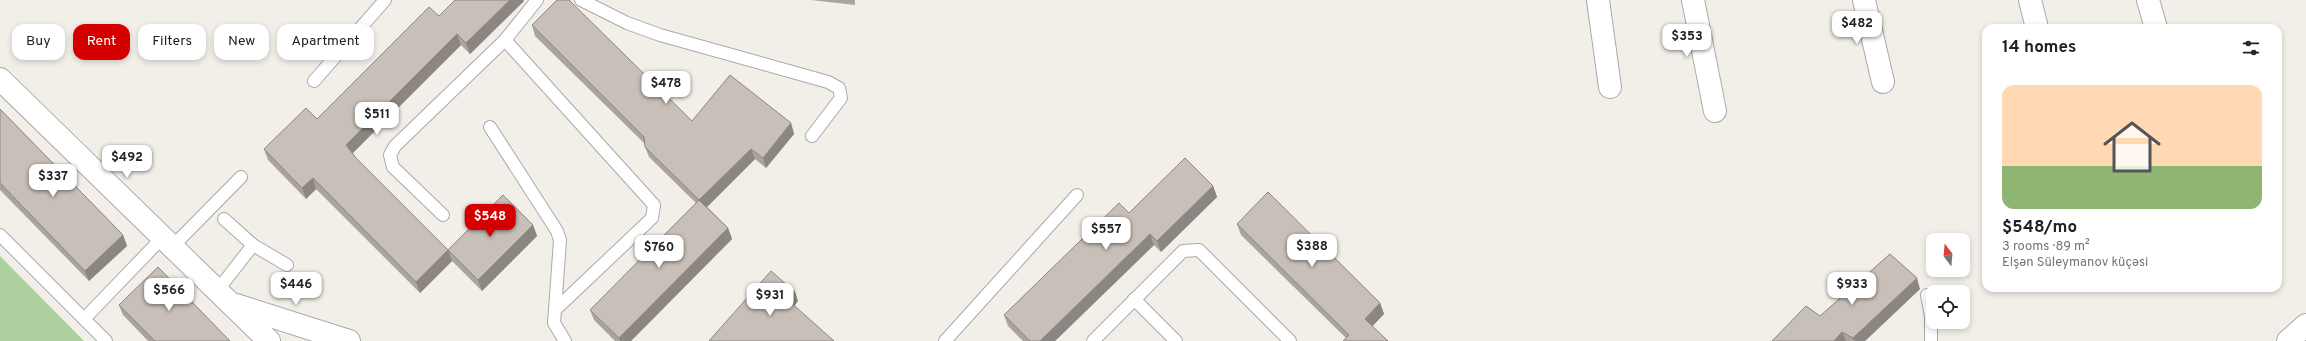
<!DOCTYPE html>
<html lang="en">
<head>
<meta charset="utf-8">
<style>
	body { margin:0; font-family:Overpass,sans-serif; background:#f2f2f2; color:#202124; height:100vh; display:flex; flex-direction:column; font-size:15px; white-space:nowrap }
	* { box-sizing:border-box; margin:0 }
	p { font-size:13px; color:#757577 }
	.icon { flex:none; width:22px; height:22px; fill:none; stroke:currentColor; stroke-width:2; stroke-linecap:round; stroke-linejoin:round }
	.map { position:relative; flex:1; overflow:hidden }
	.panel { position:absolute; left:1982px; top:24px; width:300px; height:268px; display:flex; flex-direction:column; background:#fff; border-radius:12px; box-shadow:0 2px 6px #0003 }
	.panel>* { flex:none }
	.banner { position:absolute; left:12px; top:24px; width:380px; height:36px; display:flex; gap:8px }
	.needle { width:26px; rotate:344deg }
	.controls { position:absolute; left:1926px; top:233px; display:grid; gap:8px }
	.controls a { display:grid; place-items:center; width:44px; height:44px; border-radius:8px; background:#fff; box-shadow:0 2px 6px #0003; font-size:20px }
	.price { position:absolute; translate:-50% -34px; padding:0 9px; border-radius:8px; background:#fff; color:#222; font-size:13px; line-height:26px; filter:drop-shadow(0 1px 2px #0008) }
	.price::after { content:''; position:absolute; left:50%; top:24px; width:12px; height:9px; margin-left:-6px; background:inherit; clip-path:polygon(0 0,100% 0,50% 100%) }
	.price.selected { background:#d40000; color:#fff }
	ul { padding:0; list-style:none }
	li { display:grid; align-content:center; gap:8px; height:212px; padding:0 20px }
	li span { display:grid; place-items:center; height:124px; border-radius:12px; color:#555 }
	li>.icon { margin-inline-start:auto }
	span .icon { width:72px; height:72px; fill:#fffc; stroke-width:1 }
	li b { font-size:17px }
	h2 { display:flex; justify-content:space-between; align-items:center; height:48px; padding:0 20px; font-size:17px }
	.chip { padding:0 14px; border-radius:12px; background:#fff; box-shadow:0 2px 6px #0003; font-size:14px; line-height:36px }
	.chip.selected { background:#d40000; color:#fff }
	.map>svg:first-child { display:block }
	.forest { fill:#add19e }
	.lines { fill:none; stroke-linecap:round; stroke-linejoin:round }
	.service-casing { stroke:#a9a9a9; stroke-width:14 }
	.minor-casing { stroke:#a9a9a9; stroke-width:24 }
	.service { stroke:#fff; stroke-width:12 }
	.minor { stroke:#fff; stroke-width:22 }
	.wall { fill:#aba49e }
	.shaded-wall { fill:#8b8681 }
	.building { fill:#c7bfb8; stroke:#8b8681 }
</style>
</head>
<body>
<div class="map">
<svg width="2306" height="341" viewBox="0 0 2306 341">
	<rect width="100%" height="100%" fill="#f2efe9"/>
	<!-- forest -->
	<path class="forest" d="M0 256 84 341H0Z"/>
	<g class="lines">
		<!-- service casing -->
		<g class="service-casing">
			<g id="service">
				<path d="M581 0 627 23 660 35 828 82 839 88 841 98 812 136"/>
				<path d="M505 40 654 205 652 218 555 310 554 323 565 341"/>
				<path d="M314 81 385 0"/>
				<path d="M490 127 557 231 560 240 555 310"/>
				<path d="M443 215 393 167 390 155 395 146 505 40 537 0"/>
				<path d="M224 219 253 245 287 265"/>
				<path d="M0 235 106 341"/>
				<path d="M172 247 241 177"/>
				<path d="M217 291 253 245"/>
				<path d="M1927 295 1931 316V341"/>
				<path d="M1134 299 1176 341"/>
				<path d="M84 319 162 238"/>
				<path d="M945 341 1077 195"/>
				<path d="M1093 341 1183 251 1199 250 1290 341"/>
			</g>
		</g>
		<!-- minor casing -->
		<g class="minor-casing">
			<g id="minor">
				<path d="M1598 0 1610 87"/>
				<path d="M1693 0 1715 111"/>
				<path d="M1864 0 1883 82"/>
				<path d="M2030 0 2037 28"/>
				<path d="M2148 0 2156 28"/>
				<path d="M0 79 269 341"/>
				<path d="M236 305 349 341"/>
				<path d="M2288 341 2306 325"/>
			</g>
		</g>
		<!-- service -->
		<use href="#service" class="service"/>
		<!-- minor -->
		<use href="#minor" class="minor"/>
	</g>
	<!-- wall -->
	<g class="wall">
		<path d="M455 0H523L524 1 470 54 461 45 352 153 356 158 448 250 533 225 537 236 482 291 452 261 420 293 316 189 306 199 268 160 264 149 317 119 439 16Z"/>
		<path d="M811 0H855V5Z"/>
		<path d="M532 25 692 121 791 123 794 134 766 168 755 159 707 207 728 228 732 239 631 341H615L594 320 590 310 696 203 649 157 645 147V144L535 36Z"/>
		<path d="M0 109 123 235 127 246 89 281 0 190Z"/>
		<path d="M1213 186 1217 197 1161 252 1154 245 1055 341H1023L1008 326 1004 315 1129 213Z"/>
		<path d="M1237 224 1380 303 1384 314 1346 338 1241 235Z"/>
		<path d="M1920 289 1865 341H1772L1820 316Z"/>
		<path d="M119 305 230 341H148L123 315Z"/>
	</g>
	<!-- shaded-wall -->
	<g class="shaded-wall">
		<path d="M510 0H523L524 1 470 54 466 43Z"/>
		<path d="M457 34 461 45 350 156 346 145Z"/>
		<path d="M791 123 794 134 766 168 763 158Z"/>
		<path d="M751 149 755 159 703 211 699 200Z"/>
		<path d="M313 178 316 189 306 199 302 188Z"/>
		<path d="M1213 186 1217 197 1161 252 1157 241Z"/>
		<path d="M533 225 537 236 482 291 478 280Z"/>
		<path d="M728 228 732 239 631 341H620L619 338Z"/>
		<path d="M1150 234 1154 245 1055 341H1040Z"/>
		<path d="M123 235 127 246 89 281 85 271Z"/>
		<path d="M448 250 452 261 420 293 416 282Z"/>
		<path d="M1917 278 1920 289 1865 341H1854L1853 338Z"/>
		<path d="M795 292 798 301 791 310 788 300Z"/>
		<path d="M1380 303 1384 314 1369 330 1365 319Z"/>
		<path d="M1842 332 1846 341H1834Z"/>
	</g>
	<!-- building -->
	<g class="building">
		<path d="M455 0H510L466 43 457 34 346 145 356 158 448 250 416 282 313 178 302 188 264 149 306 108 317 119 429 7 439 16Z"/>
		<path d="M557 0H569L692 121 730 75 791 123 763 158 751 149 699 200 645 147 644 137 532 25Z"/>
		<path d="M0 109 123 235 85 271 0 183Z"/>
		<path d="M1185 158 1213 186 1157 241 1150 234 1040 341H1030L1004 315 1119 203 1129 213Z"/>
		<path d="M1268 192 1380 303 1365 319 1388 341H1343L1349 335 1237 224Z"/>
		<path d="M503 195 533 225 478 280 448 250Z"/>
		<path d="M699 200 728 228 619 338 590 310Z"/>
		<path d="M1890 254 1917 278 1853 338 1842 332 1834 341H1772L1806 306 1820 316Z"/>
		<path d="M158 267 230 341H155L119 305Z"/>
		<path d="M771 271 795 292 788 300 834 341H709Z"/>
	</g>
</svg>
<div class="controls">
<a><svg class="needle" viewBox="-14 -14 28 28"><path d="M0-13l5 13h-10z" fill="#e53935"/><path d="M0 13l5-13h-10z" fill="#757577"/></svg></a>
<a><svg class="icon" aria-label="locate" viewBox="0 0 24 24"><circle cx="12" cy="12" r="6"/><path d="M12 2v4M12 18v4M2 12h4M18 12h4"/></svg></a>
</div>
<b class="price" style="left:1857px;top:45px">$482</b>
<b class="price" style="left:1687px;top:58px">$353</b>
<b class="price" style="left:666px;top:105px">$478</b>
<b class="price" style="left:377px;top:136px">$511</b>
<b class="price" style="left:127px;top:179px">$492</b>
<b class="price" style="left:53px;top:198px">$337</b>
<b class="price selected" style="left:490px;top:238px">$548</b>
<b class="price" style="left:1106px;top:251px">$557</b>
<b class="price" style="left:1312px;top:268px">$388</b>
<b class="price" style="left:659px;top:269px">$760</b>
<b class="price" style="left:296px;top:306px">$446</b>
<b class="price" style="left:1852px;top:306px">$933</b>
<b class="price" style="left:169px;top:312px">$566</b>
<b class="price" style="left:770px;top:317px">$931</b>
<div class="banner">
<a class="chip">Buy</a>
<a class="chip selected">Rent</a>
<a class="chip">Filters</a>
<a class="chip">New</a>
<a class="chip">Apartment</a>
</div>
<section class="panel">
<h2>14 homes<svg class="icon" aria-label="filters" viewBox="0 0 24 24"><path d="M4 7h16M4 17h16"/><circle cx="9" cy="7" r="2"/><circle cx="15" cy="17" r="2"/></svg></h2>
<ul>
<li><span style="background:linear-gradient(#ffd9b3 65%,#8fb573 0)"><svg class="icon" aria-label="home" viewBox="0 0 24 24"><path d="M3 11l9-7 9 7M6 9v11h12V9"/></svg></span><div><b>$548/mo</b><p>3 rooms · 89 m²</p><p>Elşən Süleymanov küçəsi</p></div></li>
</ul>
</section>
</div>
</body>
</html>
